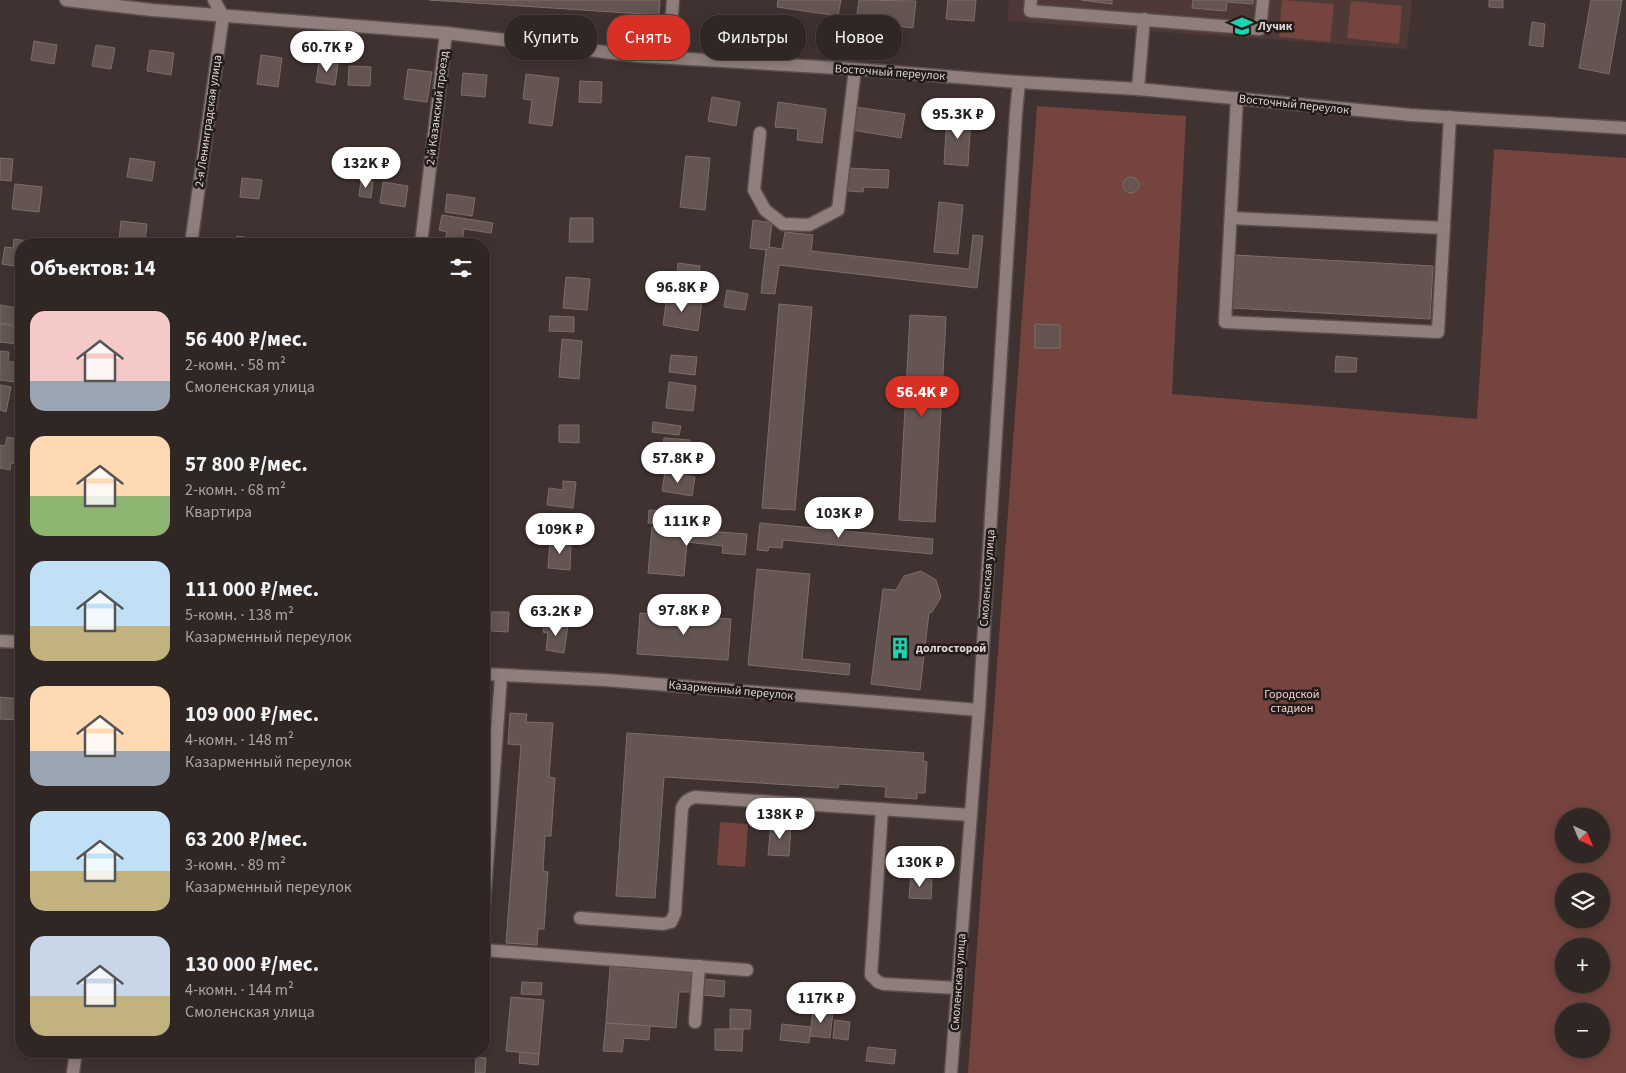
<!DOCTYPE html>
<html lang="ru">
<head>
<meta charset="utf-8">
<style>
	body { margin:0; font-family:"Source Sans 3",sans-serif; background:#3c3231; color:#f1f3f6; height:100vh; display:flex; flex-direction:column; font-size:19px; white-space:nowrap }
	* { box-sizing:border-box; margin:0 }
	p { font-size:16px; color:#a8a5a6 }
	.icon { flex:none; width:28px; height:28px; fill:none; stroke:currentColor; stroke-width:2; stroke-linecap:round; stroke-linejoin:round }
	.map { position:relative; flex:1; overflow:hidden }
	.drawer { position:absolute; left:15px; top:238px; width:475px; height:820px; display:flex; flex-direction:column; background:#302624; border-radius:20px; box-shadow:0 2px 12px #0003,0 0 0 1px #4b4341 }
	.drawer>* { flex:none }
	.top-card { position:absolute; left:505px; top:15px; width:475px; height:45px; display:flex; gap:10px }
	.needle { width:32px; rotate:136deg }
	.controls { position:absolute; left:1555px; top:808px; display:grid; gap:10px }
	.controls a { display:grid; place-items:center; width:55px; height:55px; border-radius:50%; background:#302624; box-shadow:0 2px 12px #0003,0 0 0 1px #4b4341; font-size:25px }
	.price { position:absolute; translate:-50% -42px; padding:0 11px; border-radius:18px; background:#fff; color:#222; font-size:16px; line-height:32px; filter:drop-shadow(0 1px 2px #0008) }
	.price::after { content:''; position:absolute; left:50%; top:30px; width:15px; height:11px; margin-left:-8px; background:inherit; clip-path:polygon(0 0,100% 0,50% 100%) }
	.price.selected { background:#d93025; color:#fff }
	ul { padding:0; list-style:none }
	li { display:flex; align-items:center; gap:15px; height:125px; padding:0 15px }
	li span { display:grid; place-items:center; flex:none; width:140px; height:100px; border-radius:15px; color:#555 }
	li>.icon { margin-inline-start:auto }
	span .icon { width:60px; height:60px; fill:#fffc; stroke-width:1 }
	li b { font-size:21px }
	h2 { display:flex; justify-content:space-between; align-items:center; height:60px; padding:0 15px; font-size:21px }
	.chip { padding:0 18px; border-radius:20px; background:#302624; box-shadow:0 2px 12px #0003,0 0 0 1px #4b4341; font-size:18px; line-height:45px }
	.chip.selected { background:#d93025; color:#fff }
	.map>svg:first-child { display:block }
	.built { fill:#4e3936 }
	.green { fill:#76443f; fill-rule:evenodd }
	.building { fill:#645552; stroke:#7d6d6a }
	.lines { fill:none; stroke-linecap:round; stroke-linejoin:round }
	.minor-casing { stroke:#5a4e4d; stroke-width:15 }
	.minor { stroke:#8f7e7c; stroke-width:12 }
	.labels { text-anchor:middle; stroke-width:5; stroke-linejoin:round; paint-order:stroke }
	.poi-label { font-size:12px; font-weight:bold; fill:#dfd5d4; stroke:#221b1a; text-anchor:start }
	.street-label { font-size:12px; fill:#dfd5d4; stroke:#221b1a }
	.park-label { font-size:12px; fill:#f4cfcb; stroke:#221b1a }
</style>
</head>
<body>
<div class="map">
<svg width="1626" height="1073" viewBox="0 0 1626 1073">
	<rect width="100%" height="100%" fill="#403230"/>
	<!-- built -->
	<path class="built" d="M1009 0H1412L1407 49 1007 21Z"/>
	<!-- green -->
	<g class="green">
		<path d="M1282 0 1334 4 1330 42 1279 37Z"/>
		<path d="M1351 1 1402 6 1399 44 1347 38Z"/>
		<path d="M1037 106 1186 116 1172 394 1477 419 1494 149 1626 158V1073H968ZM1564 816H1601V854H1564ZM1564 881H1601V919H1564ZM1564 946H1601V984H1564ZM1564 1011H1601V1049H1564Z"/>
		<path d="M720 822 748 824 745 867 717 865Z"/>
	</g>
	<!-- building -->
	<g class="building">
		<path d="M429 0H660L659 15Z"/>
		<path d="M778 0H841L838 16 777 7Z"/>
		<path d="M859 0 916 1 913 28 856 21Z"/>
		<path d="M948 0H976L974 21 946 19Z"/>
		<path d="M1081 0H1112V4Z"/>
		<path d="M1193 0H1253V4L1227 2 1226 11 1192 8Z"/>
		<path d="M1489 0H1503V8L1489 7Z"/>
		<path d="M1591 0H1622L1609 74 1579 68Z"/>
		<path d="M1532 22 1545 24 1543 47 1529 45Z"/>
		<path d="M34 41 57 45 54 64 31 60Z"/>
		<path d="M96 45 115 48 111 69 92 66Z"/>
		<path d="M150 50 174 53 171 75 147 71Z"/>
		<path d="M261 55 282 58 278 87 257 84Z"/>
		<path d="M319 62 338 64 335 85 316 82Z"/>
		<path d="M349 66 371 67 370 86 348 85Z"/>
		<path d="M408 69 432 72 427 102 404 99Z"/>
		<path d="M463 73 487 75 485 97 461 95Z"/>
		<path d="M526 74 559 78 552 126 529 123 532 100 523 99Z"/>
		<path d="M580 81 602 82 601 103 579 102Z"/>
		<path d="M712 97 740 102 736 126 708 121Z"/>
		<path d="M778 102 826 109 822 143 797 140 798 129 775 127Z"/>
		<path d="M855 107 905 114 901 138 852 130Z"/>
		<path d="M947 115 971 117 968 166 944 164Z"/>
		<path d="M686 156 710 158 705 210 680 207Z"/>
		<path d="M0 158 13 159 11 181 0 180Z"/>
		<path d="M130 158 155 162 152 181 127 177Z"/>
		<path d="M848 168 889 170 888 188 864 187 863 192 847 191Z"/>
		<circle cx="1131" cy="185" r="8"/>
		<path d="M242 178 262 180 259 199 240 197Z"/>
		<path d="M361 180 373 182 371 198 359 196Z"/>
		<path d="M383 182 408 186 405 207 380 203Z"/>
		<path d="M15 184 42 187 39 212 12 209Z"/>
		<path d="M447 194 475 198 472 216 445 212Z"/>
		<path d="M939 202 963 205 958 254 934 252Z"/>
		<path d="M442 215 493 223 491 233 464 229 462 242 445 240 447 232 439 230Z"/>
		<path d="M570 218H593V242H569Z"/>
		<path d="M753 220 772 223 769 247 766 250 750 248Z"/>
		<path d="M121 221 147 224 145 243 119 240Z"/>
		<path d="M785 232 813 235 811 251 969 269 973 235 983 236 977 288 779 265 775 294 761 293 766 250 769 247 782 249Z"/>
		<path d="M237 236 256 239V244H236Z"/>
		<path d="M382 238 400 242V244H381Z"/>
		<path d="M14 239 34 242V244H21V267L2 264 5 247 13 248Z"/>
		<path d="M1235 255 1433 266 1430 319 1232 308Z"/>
		<path d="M678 263 700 266 698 283 676 280Z"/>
		<path d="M566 277 590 279 587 310 563 308Z"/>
		<path d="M727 290 748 294 745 310 724 307Z"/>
		<path d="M667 295 702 301 698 331 663 325Z"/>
		<path d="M779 304 812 307 795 510 762 508Z"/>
		<path d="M0 305 18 308 16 325 0 323Z"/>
		<path d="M910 315 946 317 935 522 899 520Z"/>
		<path d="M550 316 574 317V332L549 331Z"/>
		<path d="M0 324 20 327 18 344 0 342Z"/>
		<path d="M1035 324 1060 325V348H1035Z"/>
		<path d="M562 339 582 341 579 379 559 377Z"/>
		<path d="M0 351 9 352 8 361 17 363 15 382 0 380Z"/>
		<path d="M671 355 697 357 695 375 669 372Z"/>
		<path d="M1336 356 1357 358 1356 372H1335Z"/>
		<path d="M669 382 696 386 693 411 666 408Z"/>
		<path d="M0 385 11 387 6 412 0 410Z"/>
		<path d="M653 422 681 426 679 435 652 432Z"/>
		<path d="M559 425H579V443L559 442Z"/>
		<path d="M7 437 21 440 18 464 11 463 10 470 0 468V445L5 446Z"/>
		<path d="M664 438 690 440 688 467 661 464Z"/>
		<path d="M665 472 695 477 692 496 662 491Z"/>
		<path d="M563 481 576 482 573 508 547 505 549 488 563 490Z"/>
		<path d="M649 510 680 512 678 525 648 523Z"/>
		<path d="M760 523 933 539 932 554 783 540 782 548 769 547 768 551 757 550Z"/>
		<path d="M652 527 747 534 745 555 722 553 723 546 687 542 684 576 648 573Z"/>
		<path d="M550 540 571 542 570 570 548 568Z"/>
		<path d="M757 569 810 574 802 659 850 664 849 675 748 665Z"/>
		<path d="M921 571 936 580 941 597 932 612 929 613 920 690 871 684 883 589 896 590 904 576Z"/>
		<path d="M551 595 570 597 568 622 549 620Z"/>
		<path d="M492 612H509L508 632 491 631Z"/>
		<path d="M640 613 731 619 728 660 637 654Z"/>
		<path d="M544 622 568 625 564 653 546 650 548 633 543 632Z"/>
		<path d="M0 697 21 699V720L0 719Z"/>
		<path d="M484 704H486L485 731H484Z"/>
		<path d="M510 713 527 714 526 722 553 723 549 777 555 778 551 836H545L543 871 548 872 544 929H538L537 945 506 943 521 745 508 744Z"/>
		<path d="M627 733 924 753 923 761 927 762 925 793H917V799L885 797 886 787 839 784 838 788 664 777 655 898 616 896Z"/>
		<path d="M484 761 489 762 487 777H484Z"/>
		<path d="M771 823 791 825 789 856 768 855Z"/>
		<path d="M911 874 932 880 931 899 909 898Z"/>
		<path d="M610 967 693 973 691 992H679L676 1028 606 1023Z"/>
		<path d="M484 974 489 975 487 994H484Z"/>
		<path d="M705 979 725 981 724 997 703 995Z"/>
		<path d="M522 982 542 983 541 995 521 994Z"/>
		<path d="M18 991H21V1017H16Z"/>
		<path d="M511 997 544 1000 539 1054 506 1051Z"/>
		<path d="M730 1009 751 1010 750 1029H730Z"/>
		<path d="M813 1010 833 1012 830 1038 810 1036Z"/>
		<path d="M835 1020 850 1022 848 1040 833 1038Z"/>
		<path d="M606 1023 650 1026 649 1040 624 1038 622 1052 603 1051Z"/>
		<path d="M782 1024 811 1027 809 1043 780 1040Z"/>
		<path d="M715 1029H743L742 1051 715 1050Z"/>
		<path d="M868 1047 896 1050 894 1064 866 1061Z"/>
		<path d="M520 1052 539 1054 538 1065 519 1063Z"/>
		<path d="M476 1057 486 1058 485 1073H475Z"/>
	</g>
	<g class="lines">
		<!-- minor casing -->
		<g class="minor-casing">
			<g id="minor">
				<path d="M66 0 152 10 446 33 639 56 855 69 1019 82 1138 89 1411 115 1626 128"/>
				<path d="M1031 0 1030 11 1260 29 1263 0"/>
				<path d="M669 57 673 0"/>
				<path d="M1138 89 1144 19"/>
				<path d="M1237 98 1225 322 1438 332 1450 117"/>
				<path d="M760 133 754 190 765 210 783 224 809 225 838 210 855 69"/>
				<path d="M1231 218 1444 228"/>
				<path d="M191 244 223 16 214 0"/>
				<path d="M421 244 446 33"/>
				<path d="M0 641 21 642"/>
				<path d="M484 674 605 680 979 710"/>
				<path d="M882 809 871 975 878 982 884 984 957 988"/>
				<path d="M484 906 501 676"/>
				<path d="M580 918 663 924 671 922 675 913 682 808C685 801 688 799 695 797L971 815"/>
				<path d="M484 950 747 970"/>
				<path d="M695 1022 699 966"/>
				<path d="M73 1073 76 1051"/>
				<path d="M951 1073 979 710 1016 113 1019 82"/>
			</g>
		</g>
		<!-- minor -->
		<use href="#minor" class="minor"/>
	</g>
	<!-- icons -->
	<defs>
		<g id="school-bare" transform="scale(1.725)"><path d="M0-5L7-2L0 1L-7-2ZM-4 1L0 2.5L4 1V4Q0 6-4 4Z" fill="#1bd5b1" stroke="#221b1a" stroke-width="2.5" paint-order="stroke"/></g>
		<g id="building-bare" transform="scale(1.725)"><path d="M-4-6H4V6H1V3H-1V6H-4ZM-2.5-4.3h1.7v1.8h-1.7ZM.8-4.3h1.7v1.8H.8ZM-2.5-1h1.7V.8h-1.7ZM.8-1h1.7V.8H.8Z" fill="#1bd5b1" stroke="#221b1a" stroke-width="2.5" paint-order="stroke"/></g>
	</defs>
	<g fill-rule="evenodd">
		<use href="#school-bare" x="1242" y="26"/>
		<use href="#building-bare" x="900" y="648"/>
	</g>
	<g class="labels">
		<!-- poi labels -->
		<g class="poi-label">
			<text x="1258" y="30">Лучик</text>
			<text x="916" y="652">долгосторой</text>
		</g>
		<!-- street labels -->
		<g class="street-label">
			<text transform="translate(890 72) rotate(4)" y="4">Восточный переулок</text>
			<text transform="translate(1294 104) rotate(6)" y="4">Восточный переулок</text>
			<text transform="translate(437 108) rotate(-83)" y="4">2-й Казанский проезд</text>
			<text transform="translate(208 121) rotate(-82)" y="4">2-я Ленинградская улица</text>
			<text transform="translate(987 578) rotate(-86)" y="4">Смоленская улица</text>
			<text transform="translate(731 690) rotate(5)" y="4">Казарменный переулок</text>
			<text transform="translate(958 982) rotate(-86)" y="4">Смоленская улица</text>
		</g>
		<!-- park labels -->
		<g class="park-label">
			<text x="1292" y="698">Городской<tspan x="1292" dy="14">стадион</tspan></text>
		</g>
	</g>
</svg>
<div class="controls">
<a><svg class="needle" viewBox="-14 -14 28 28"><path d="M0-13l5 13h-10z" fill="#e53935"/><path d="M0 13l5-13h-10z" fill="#a8a5a6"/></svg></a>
<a><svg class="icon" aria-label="layers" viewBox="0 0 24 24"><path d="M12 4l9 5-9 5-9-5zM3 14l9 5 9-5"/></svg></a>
<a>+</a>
<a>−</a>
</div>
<b class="price" style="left:327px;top:73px">60.7K ₽</b>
<b class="price" style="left:958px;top:140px">95.3K ₽</b>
<b class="price" style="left:366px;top:189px">132K ₽</b>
<b class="price" style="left:682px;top:313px">96.8K ₽</b>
<b class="price selected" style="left:922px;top:418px">56.4K ₽</b>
<b class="price" style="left:678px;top:484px">57.8K ₽</b>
<b class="price" style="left:839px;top:539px">103K ₽</b>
<b class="price" style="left:687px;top:547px">111K ₽</b>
<b class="price" style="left:560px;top:555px">109K ₽</b>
<b class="price" style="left:684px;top:636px">97.8K ₽</b>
<b class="price" style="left:556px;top:637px">63.2K ₽</b>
<b class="price" style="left:780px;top:840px">138K ₽</b>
<b class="price" style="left:920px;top:888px">130K ₽</b>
<b class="price" style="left:821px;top:1024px">117K ₽</b>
<div class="top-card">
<a class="chip">Купить</a>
<a class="chip selected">Снять</a>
<a class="chip">Фильтры</a>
<a class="chip">Новое</a>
</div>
<section class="drawer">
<h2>Объектов: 14<svg class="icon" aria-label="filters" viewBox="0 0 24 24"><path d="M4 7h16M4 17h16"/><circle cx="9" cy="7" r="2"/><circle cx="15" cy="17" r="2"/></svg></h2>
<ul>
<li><span style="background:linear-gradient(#f6c9c9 70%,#9aa5b1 0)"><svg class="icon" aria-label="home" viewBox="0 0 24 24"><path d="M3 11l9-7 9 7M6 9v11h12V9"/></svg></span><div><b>56 400 ₽/мес.</b><p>2-комн. · 58 m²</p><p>Смоленская улица</p></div></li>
<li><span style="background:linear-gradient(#ffd9b3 60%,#8fb573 0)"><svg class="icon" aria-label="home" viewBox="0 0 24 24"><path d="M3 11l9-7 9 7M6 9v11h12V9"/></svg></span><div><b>57 800 ₽/мес.</b><p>2-комн. · 68 m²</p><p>Квартира</p></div></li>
<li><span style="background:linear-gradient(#bfe0f5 65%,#c2b280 0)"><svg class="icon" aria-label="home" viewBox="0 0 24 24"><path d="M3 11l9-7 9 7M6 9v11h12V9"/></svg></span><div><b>111 000 ₽/мес.</b><p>5-комн. · 138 m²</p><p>Казарменный переулок</p></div></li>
<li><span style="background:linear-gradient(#ffd9b3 65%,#9aa5b1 0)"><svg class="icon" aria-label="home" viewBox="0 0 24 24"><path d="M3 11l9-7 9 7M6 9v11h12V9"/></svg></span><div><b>109 000 ₽/мес.</b><p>4-комн. · 148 m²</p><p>Казарменный переулок</p></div></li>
<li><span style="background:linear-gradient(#bfe0f5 60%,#c2b280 0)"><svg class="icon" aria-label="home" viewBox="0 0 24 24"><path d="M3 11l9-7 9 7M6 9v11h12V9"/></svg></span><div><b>63 200 ₽/мес.</b><p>3-комн. · 89 m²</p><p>Казарменный переулок</p></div></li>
<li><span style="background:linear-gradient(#c9d6e8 60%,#c2b280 0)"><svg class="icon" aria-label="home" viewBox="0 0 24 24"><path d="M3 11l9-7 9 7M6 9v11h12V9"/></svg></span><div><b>130 000 ₽/мес.</b><p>4-комн. · 144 m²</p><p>Смоленская улица</p></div></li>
</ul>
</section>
</div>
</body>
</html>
